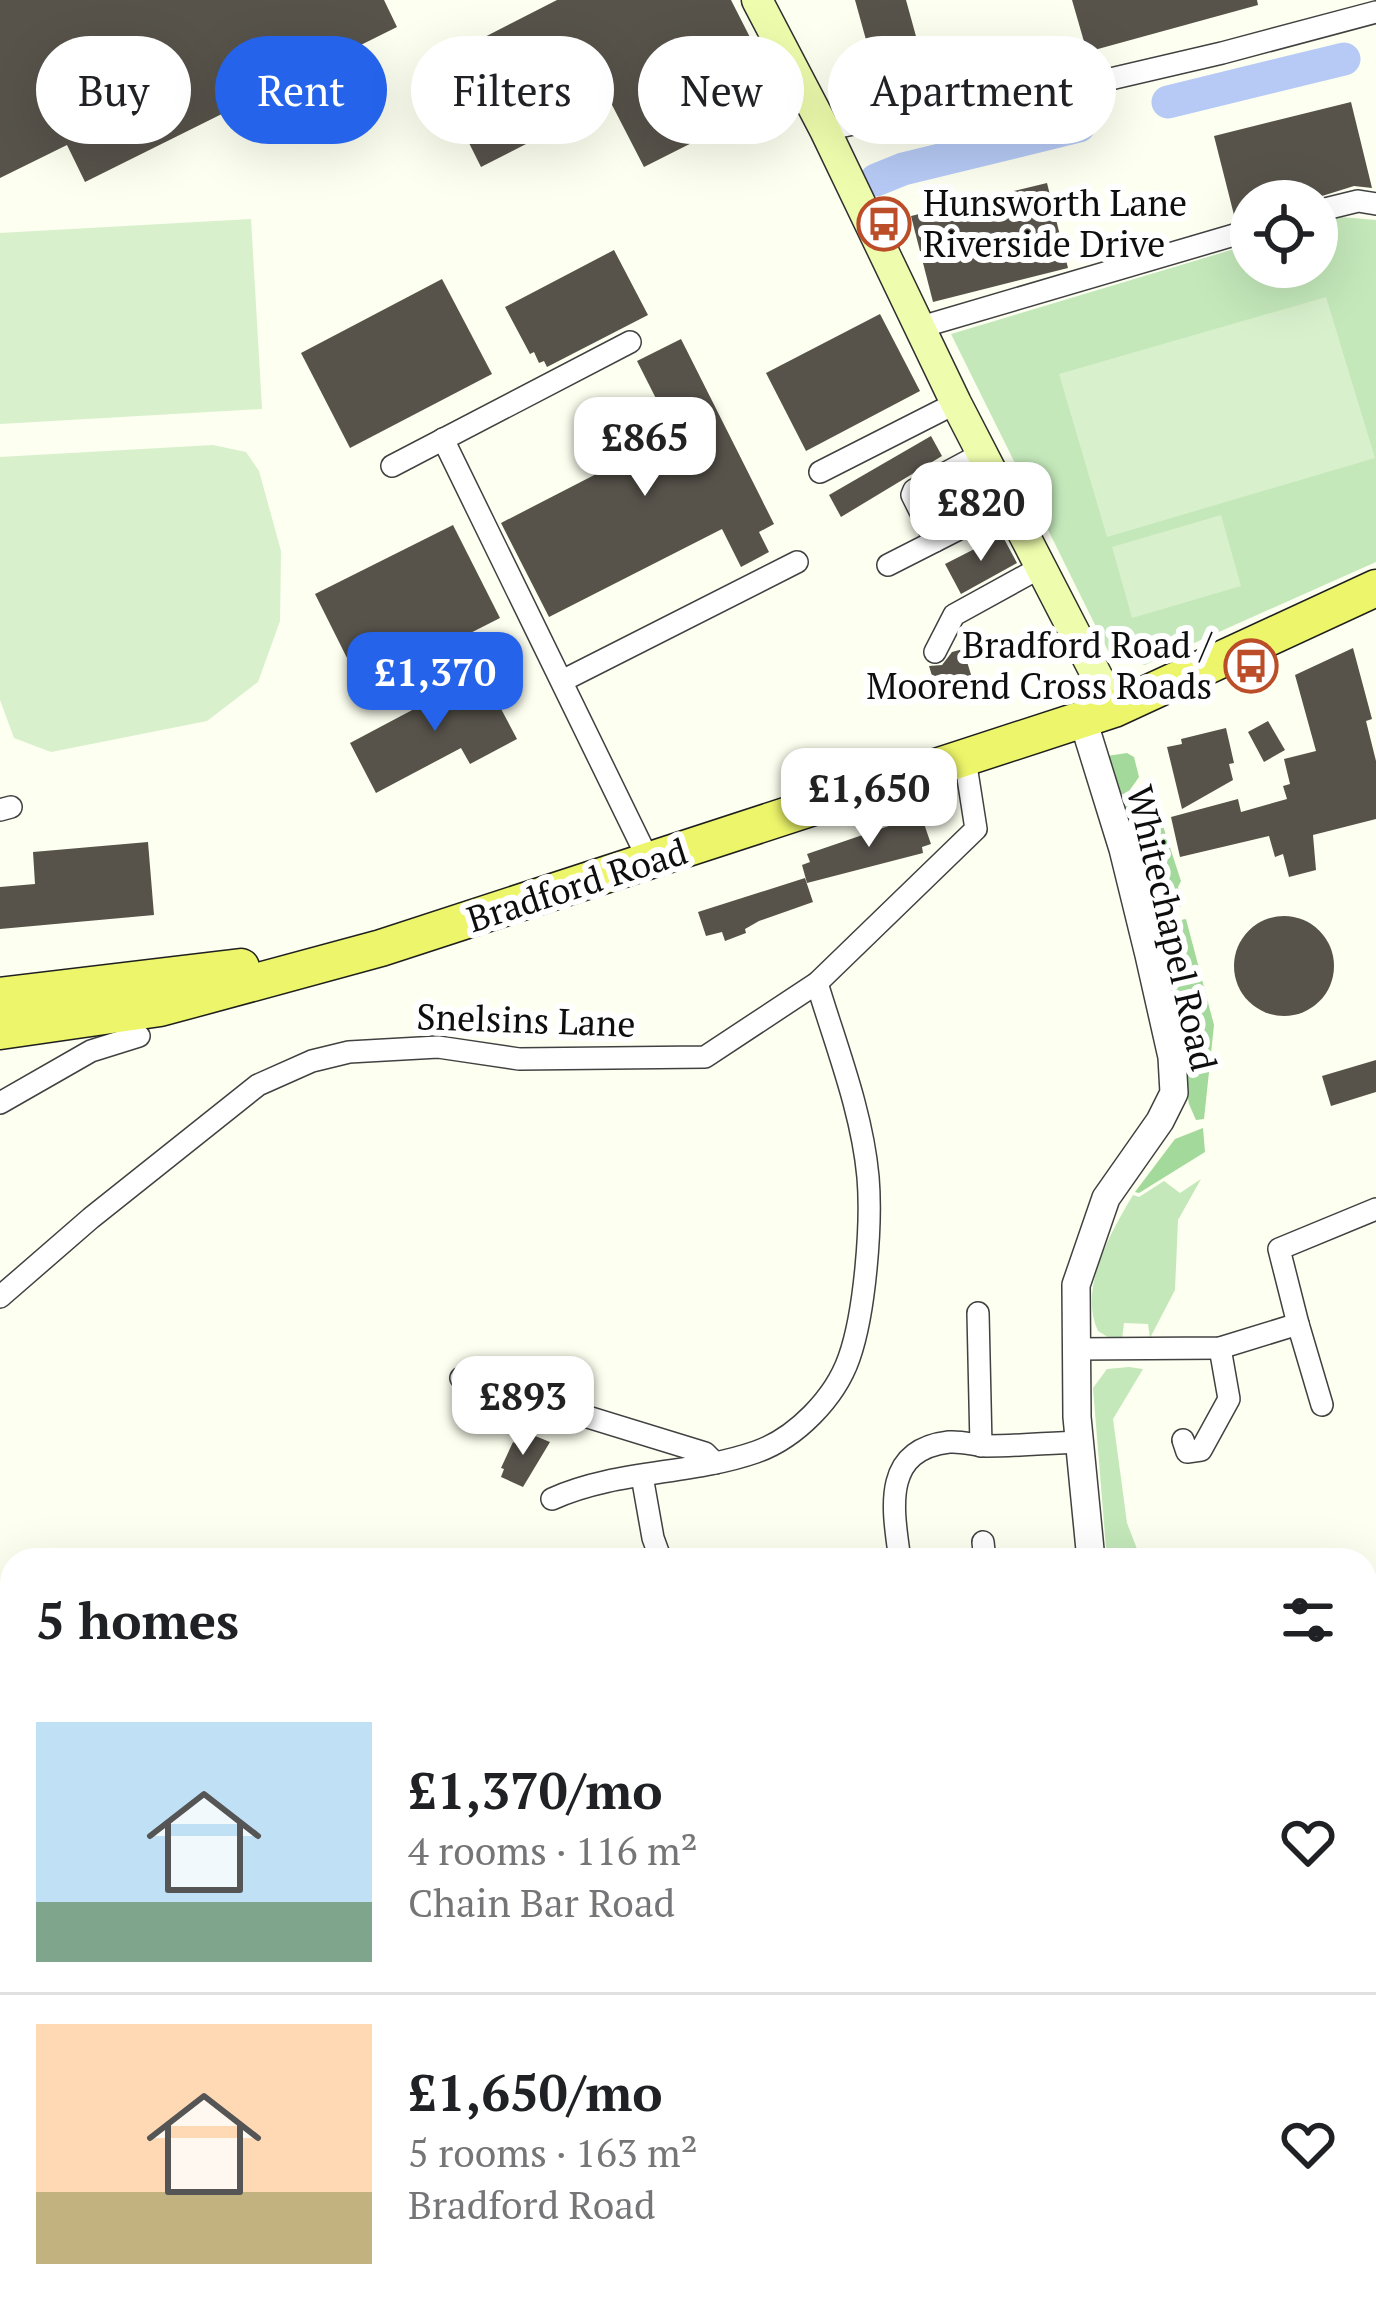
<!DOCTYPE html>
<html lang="en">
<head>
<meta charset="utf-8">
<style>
	body { margin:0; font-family:"PT Serif",serif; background:#f2f2f2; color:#202124; height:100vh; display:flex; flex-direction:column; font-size:45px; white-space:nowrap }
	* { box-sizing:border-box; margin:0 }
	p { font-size:39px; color:#757577 }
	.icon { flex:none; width:66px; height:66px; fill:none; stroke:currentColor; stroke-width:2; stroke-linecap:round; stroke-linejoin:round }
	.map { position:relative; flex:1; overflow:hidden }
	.drawer { position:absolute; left:0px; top:1548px; width:1377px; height:771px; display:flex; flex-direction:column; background:#fff; border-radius:36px 36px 0 0; box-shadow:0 12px 48px #0002 }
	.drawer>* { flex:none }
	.banner { position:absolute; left:36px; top:36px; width:1305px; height:108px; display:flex; gap:24px }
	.controls { position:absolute; left:1230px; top:180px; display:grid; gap:24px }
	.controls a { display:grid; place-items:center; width:108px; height:108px; border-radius:50%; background:#fff; box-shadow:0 12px 48px #0002; font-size:60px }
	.price { position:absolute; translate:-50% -102px; padding:0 27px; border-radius:24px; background:#fff; color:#222; font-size:39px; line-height:78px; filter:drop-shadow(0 3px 6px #0008) }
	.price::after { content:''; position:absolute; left:50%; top:72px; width:36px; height:27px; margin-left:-18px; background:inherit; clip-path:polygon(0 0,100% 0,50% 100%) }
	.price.selected { background:#2563eb; color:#fff }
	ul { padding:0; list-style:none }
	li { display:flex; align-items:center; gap:36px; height:300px; padding:0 36px }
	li+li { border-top:3px solid #e0e0e0 }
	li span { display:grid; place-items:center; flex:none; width:336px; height:240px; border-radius:0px; color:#555 }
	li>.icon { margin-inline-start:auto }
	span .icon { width:144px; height:144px; fill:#fffc; stroke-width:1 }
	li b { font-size:51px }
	h2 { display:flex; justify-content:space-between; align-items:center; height:144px; padding:0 36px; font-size:51px }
	.chip { padding:0 42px; border-radius:54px; background:#fff; box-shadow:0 12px 48px #0002; font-size:42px; line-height:108px }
	.chip.selected { background:#2563eb; color:#fff }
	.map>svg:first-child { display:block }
	.green { fill:#c4e8ba }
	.forest { fill:#a3d99a }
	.pitch { fill:#d8f0cc }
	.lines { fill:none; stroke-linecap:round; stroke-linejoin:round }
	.river { stroke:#b6caf5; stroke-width:33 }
	.building { fill:#57534b }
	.minor-casing { stroke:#414141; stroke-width:24 }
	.tertiary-casing { stroke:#414141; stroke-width:30 }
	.secondary-casing { stroke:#303030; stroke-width:33 }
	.primary-casing { stroke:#1f1f1f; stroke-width:39 }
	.motorway-casing { stroke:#1f1f1f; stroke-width:45 }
	.minor { stroke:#fff; stroke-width:21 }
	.tertiary { stroke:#fff; stroke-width:27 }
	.secondary { stroke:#eefdad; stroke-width:30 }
	.primary { stroke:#edf56a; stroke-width:36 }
	.motorway { stroke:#f1cd5c; stroke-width:42 }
	.labels { text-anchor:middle; stroke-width:12; stroke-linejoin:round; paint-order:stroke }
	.poi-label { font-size:36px; fill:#0e0e0e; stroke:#fff; text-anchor:start }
	.street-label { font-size:36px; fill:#0e0e0e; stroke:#fff }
</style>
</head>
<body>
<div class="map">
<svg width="1376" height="2318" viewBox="0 0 1376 2318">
	<rect width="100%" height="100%" fill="#fdfff0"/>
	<!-- green -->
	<g class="green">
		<path d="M1341 217 1376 220V562L1145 665 1109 653 951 334 1251 244V267H1317V224Z"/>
		<path d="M1201 1179 1178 1220 1175 1290 1150 1338 1148 1324 1124 1323 1122 1339H1111L1098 1331C1078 1288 1111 1232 1133 1195L1139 1197 1164 1181 1180 1193Z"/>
		<path d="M1129 1367 1143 1369 1113 1419 1127 1523 1139 1554 1134 1560H1107L1093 1388 1107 1369Z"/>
	</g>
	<!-- forest -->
	<g class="forest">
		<path d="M1127 753 1134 757 1139 777 1127 794C1133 810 1145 820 1162 823L1181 881 1178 887 1184 904 1169 913H1154L1135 858 1138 831 1127 829 1121 807 1128 806 1125 795 1110 789 1107 756Z"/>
		<path d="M1186 919 1214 1025 1204 1119 1196 1120 1189 1104 1157 925Z"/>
		<path d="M1203 1128 1205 1152 1139 1193 1135 1192 1175 1139Z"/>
	</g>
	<!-- pitch -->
	<g class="pitch">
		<path d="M251 219 262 409 0 424V233Z"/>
		<path d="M1326 297 1375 458 1107 537 1059 374Z"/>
		<path d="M213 445 246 452 259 471 281 551 280 621 258 682 207 721 51 752 14 738 0 700V457Z"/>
		<path d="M1221 515 1241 586 1132 618 1112 547Z"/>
	</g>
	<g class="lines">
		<!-- river -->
		<g class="river">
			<path d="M1168 102 1344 59"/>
			<path d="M876 180 903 169 1079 126"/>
		</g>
	</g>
	<!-- building -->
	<g class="building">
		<path d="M0 0H384L397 27 85 182 67 145 0 178Z"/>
		<path d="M557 0H731L781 98 644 167 610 101 481 167 430 65Z"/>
		<path d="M855 0H906L925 69 878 83Z"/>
		<path d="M1072 0H1257L1258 5 1087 52Z"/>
		<path d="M1351 102 1372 188 1354 186 1306 201H1251V215L1235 219 1214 136Z"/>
		<path d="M1047 183 1068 268 933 302 911 216Z"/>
		<path d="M614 250 648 315 547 367 544 361 539 363 534 352 530 354 505 307Z"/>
		<path d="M442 279 492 374 350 448 301 353Z"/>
		<path d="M880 314 920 391 806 451 766 373Z"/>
		<path d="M681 339 774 524 759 532 769 552 741 567 722 529 549 617 501 523 674 434 637 361Z"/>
		<path d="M931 436 942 456 841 517 829 495Z"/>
		<path d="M453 525 500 618 362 688 315 594Z"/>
		<path d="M1002 535 1017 563 961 594 945 564Z"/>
		<path d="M1353 648 1372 719 1366 721 1376 761V819L1313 835 1316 870 1289 877 1283 854 1275 857 1269 836 1180 857 1171 817 1238 799 1241 812 1287 799 1283 786 1290 784 1284 759 1316 751 1295 675Z"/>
		<path d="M963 649 973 681 937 692 929 666 942 665 952 652Z"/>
		<path d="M482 673 517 739 470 764 461 748 376 793 350 743Z"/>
		<path d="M1268 721 1285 750 1264 762 1248 732Z"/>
		<path d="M1226 728 1234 763 1229 764 1233 780 1182 809 1167 747 1182 744 1181 739Z"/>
		<path d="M921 815 931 844 922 847 923 853 807 883 802 865 810 862 807 854Z"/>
		<path d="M148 842 154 915 0 929V887L35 884 33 852Z"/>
		<path d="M805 878 813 902 759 921 745 929 746 933 725 941 722 932 706 936 698 912Z"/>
		<circle cx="1284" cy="966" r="50"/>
		<path d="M1376 1060V1092L1331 1106 1322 1076Z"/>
		<path d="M523 1431 550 1442 523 1487 501 1477 504 1469 501 1468 513 1442 517 1444Z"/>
	</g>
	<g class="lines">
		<!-- minor casing -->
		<g class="minor-casing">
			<g id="minor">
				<path d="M825 130 900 114H960L1222 53 1376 12"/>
				<path d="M1317 211 1358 201 1376 204"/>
				<path d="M921 327 1251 230"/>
				<path d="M443 439 649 861"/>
				<path d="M392 466 630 342"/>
				<path d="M820 472 956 403"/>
				<path d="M935 541 912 495 914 490 983 453"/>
				<path d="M888 565 1010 503"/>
				<path d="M935 652 954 615 1043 566"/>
				<path d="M562 681 797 562"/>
				<path d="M0 810 11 807"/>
				<path d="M0 1103 91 1051 139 1036"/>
				<path d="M0 1297 91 1218 258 1085 312 1061 349 1052 438 1047 519 1059 705 1057 817 983 976 829 965 759"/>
				<path d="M978 1313 981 1446"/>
				<path d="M1298 1324 1322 1405"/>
				<path d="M1077 1349 1220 1348 1298 1324 1279 1249 1376 1209"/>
				<path d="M461 1378 705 1453 715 1463"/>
				<path d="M1183 1440 1187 1452 1201 1450 1229 1399 1220 1348"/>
				<path d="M642 1476 653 1538 661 1560"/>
				<path d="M552 1499C616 1470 690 1475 756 1452 796 1438 835 1398 849 1358 865 1313 872 1224 868 1177 862 1111 836 1046 817 983"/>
				<path d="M983 1542 985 1560"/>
				<path d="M900 1560C893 1510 881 1450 949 1442 962 1441 973 1445 986 1446 1017 1446 1048 1443 1079 1442"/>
				<path d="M1365 1670 1376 1667"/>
				<path d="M1365 1877 1376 1872"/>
				<path d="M1365 2060 1376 2056"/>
			</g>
		</g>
		<!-- tertiary casing -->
		<g class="tertiary-casing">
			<g id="tertiary">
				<path d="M1083 720 1123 849 1149 955 1172 1057 1174 1093 1160 1121 1106 1198 1076 1285 1077 1417 1091 1560"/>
				<path d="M1365 2133 1376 2160"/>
			</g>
		</g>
		<!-- secondary casing -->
		<g class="secondary-casing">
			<path id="secondary" d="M757 0 825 130 956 403 1114 709"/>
		</g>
		<!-- primary casing -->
		<g class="primary-casing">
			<g id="primary">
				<path d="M0 996 241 967"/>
				<path d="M0 1031 160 1008 381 948 1114 709 1376 588"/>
			</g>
		</g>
		<!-- motorway casing -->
		<g class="motorway-casing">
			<g id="motorway">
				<path d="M0 1868 12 1890"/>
				<path d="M0 1967 12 1980"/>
				<path d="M0 2032 12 2044"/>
				<path d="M0 2105 12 2117"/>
				<path d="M0 2170 12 2183"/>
				<path d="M0 2217 12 2228"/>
				<path d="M104 2307 117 2318"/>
				<path d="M205 2307 216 2318"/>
				<path d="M269 2307 280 2318"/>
				<path d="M333 2307 344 2318"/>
			</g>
		</g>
		<!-- minor -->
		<use href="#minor" class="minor"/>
		<!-- tertiary -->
		<use href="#tertiary" class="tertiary"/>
		<!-- secondary -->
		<use href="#secondary" class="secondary"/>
		<!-- primary -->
		<use href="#primary" class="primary"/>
		<!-- motorway -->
		<use href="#motorway" class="motorway"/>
	</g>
	<!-- icons -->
	<defs>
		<g id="bus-ring" transform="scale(2.7)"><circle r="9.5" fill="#fff" stroke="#bb4e29" stroke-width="1.5"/><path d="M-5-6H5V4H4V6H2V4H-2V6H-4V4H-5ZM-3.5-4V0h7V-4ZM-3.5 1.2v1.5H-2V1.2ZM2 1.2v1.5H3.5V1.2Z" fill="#bb4e29"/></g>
	</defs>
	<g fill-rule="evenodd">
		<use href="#bus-ring" x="884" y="224"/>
		<use href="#bus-ring" x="1251" y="666"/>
	</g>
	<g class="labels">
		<!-- poi labels -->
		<g class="poi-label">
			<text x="923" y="216">Hunsworth Lane<tspan x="923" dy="41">Riverside Drive</tspan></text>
			<text x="1212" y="658" text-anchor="end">Bradford Road /<tspan x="1212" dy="41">Moorend Cross Roads</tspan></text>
		</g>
		<!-- street labels -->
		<g class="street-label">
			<text transform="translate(577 885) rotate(-18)" y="13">Bradford Road</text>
			<text transform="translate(1172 928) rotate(77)" y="13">Whitechapel Road</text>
			<text transform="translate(526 1020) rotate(2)" y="13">Snelsins Lane</text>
		</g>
	</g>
</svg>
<div class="controls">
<a><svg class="icon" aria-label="locate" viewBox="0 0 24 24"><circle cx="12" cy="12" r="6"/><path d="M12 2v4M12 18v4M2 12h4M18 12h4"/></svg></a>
</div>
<b class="price" style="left:645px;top:499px">£865</b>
<b class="price" style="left:981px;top:564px">£820</b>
<b class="price selected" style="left:435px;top:734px">£1,370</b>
<b class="price" style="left:869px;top:850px">£1,650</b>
<b class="price" style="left:523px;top:1458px">£893</b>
<div class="banner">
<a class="chip">Buy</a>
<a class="chip selected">Rent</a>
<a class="chip">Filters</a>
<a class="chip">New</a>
<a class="chip">Apartment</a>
</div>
<section class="drawer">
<h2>5 homes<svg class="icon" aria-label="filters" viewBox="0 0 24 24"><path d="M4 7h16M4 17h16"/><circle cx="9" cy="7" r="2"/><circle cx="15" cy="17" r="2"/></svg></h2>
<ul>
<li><span style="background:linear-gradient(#bfe0f5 75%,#7fa58c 0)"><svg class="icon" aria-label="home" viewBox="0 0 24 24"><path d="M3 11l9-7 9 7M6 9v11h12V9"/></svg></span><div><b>£1,370/mo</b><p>4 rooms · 116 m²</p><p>Chain Bar Road</p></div><svg class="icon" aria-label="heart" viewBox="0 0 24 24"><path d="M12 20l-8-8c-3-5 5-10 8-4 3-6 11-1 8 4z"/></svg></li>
<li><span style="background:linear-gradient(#ffd9b3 70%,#c2b280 0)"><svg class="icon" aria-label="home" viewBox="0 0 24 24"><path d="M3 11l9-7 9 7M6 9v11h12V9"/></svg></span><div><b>£1,650/mo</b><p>5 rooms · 163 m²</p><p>Bradford Road</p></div><svg class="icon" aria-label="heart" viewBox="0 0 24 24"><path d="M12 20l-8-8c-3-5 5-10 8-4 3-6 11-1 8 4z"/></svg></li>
</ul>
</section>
</div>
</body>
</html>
